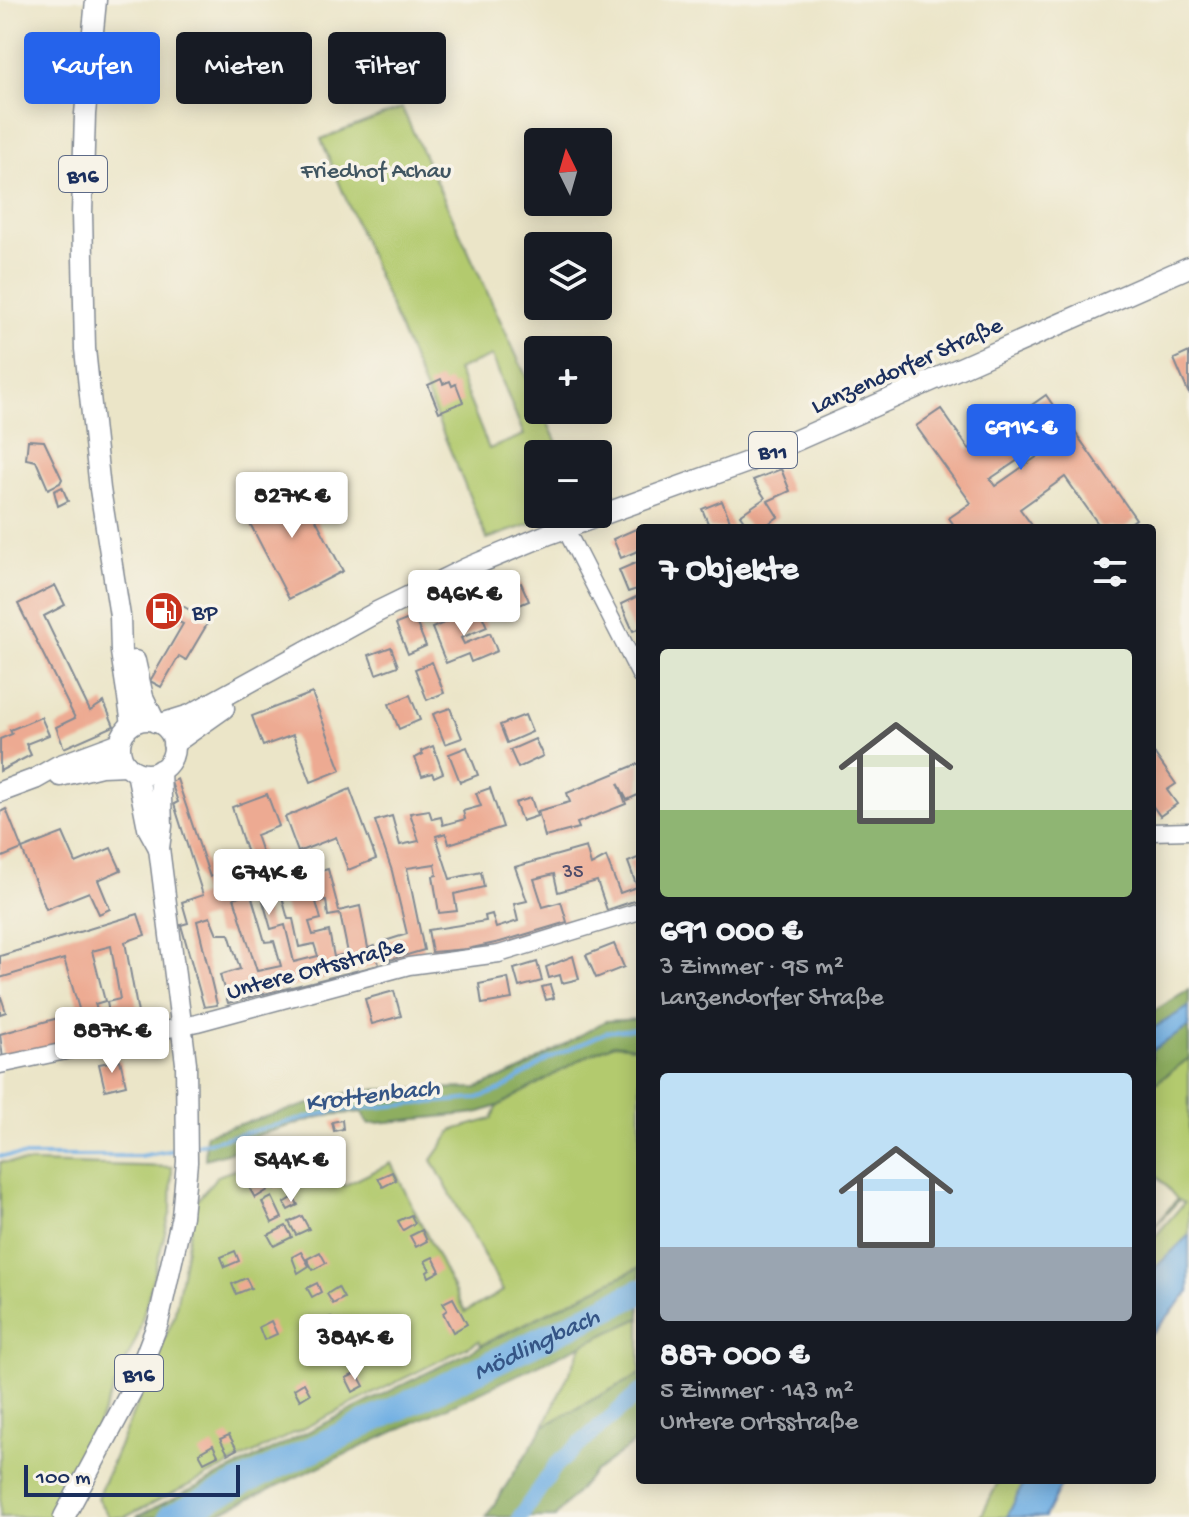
<!DOCTYPE html>
<html lang="de">
<head>
<meta charset="utf-8">
<style>
	body { margin:0; font-family:"Gochi Hand",sans-serif; background:#242831; color:#f1f3f6; height:100vh; display:flex; flex-direction:column; font-size:30px; white-space:nowrap }
	* { box-sizing:border-box; margin:0 }
	p { font-size:26px; color:#9ea1a6 }
	.icon { flex:none; width:44px; height:44px; fill:none; stroke:currentColor; stroke-width:2; stroke-linecap:round; stroke-linejoin:round }
	.map { position:relative; flex:1; overflow:hidden }
	.side { position:absolute; left:636px; top:524px; width:520px; height:960px; display:flex; flex-direction:column; background:#171b24; border-radius:8px; box-shadow:0 4px 20px #0003 }
	.side>* { flex:none }
	.banner { position:absolute; left:24px; top:32px; width:492px; height:72px; display:flex; gap:16px }
	.needle { width:52px; rotate:355deg }
	.controls { position:absolute; left:524px; top:128px; display:grid; gap:16px }
	.controls a { display:grid; place-items:center; width:88px; height:88px; border-radius:8px; background:#171b24; box-shadow:0 4px 20px #0003; font-size:40px }
	.scale { position:absolute; left:24px; bottom:20px; width:216px; box-sizing:border-box; padding-left:8px; border:4px solid #1b2f5e; border-top:0; font-size:22px; line-height:28px; white-space:nowrap; color:#1b2f5e; -webkit-text-stroke:6px #f7f3e8; paint-order:stroke }
	.price { position:absolute; translate:-50% -68px; padding:0 18px; border-radius:8px; background:#fff; color:#222; font-size:26px; line-height:52px; filter:drop-shadow(0 2px 4px #0008) }
	.price::after { content:''; position:absolute; left:50%; top:48px; width:24px; height:18px; margin-left:-12px; background:inherit; clip-path:polygon(0 0,100% 0,50% 100%) }
	.price.active { background:#2563eb; color:#fff }
	ul { padding:0; list-style:none }
	li { display:grid; align-content:center; gap:16px; height:424px; padding:0 24px }
	li span { display:grid; place-items:center; height:248px; border-radius:8px; color:#555 }
	li>.icon { margin-inline-start:auto }
	span .icon { width:144px; height:144px; fill:#fffc; stroke-width:1 }
	li b { font-size:34px }
	h2 { display:flex; justify-content:space-between; align-items:center; height:96px; padding:0 24px; font-size:34px }
	.chip { padding:0 28px; border-radius:8px; background:#171b24; box-shadow:0 4px 20px #0003; font-size:28px; line-height:72px }
	.chip.active { background:#2563eb; color:#fff }
	.map>svg:first-child { display:block }
	.green { fill:#b3ca6e; stroke:#677c66; stroke-width:2; fill-rule:evenodd }
	.forest { fill:#8eae61; stroke:#546e60; stroke-width:2 }
	.water { fill:#70afe3; stroke:#466fa0; stroke-width:2 }
	.lines { fill:none; stroke-linecap:round; stroke-linejoin:round }
	.stream { stroke:#70afe3; stroke-width:4 }
	.canal { stroke:#70afe3; stroke-width:16 }
	.river { stroke:#70afe3; stroke-width:26 }
	.building { fill:#edaa92; fill-rule:evenodd }
	.minor-casing { stroke:#838a93; stroke-width:19 }
	.major-casing { stroke:#838a93; stroke-width:23 }
	.minor { stroke:#fff; stroke-width:16 }
	.major { stroke:#fff; stroke-width:20 }
	.labels { text-anchor:middle; stroke-width:7; stroke-linejoin:round; paint-order:stroke }
	.number-label { font-size:20px; fill:#504e6b }
	.shield { fill:#f7f3e8; stroke:#5d6a87; stroke-width:2 }
	.shield-label { font-size:22px; font-weight:bold; fill:#1b2f5e }
	.park-label { font-size:24px; fill:#415662; stroke:#f7f3e8 }
	.street-label { font-size:24px; fill:#1b2f5e; stroke:#f7f3e8 }
	.poi-label { font-size:24px; fill:#1b2f5e; stroke:#f7f3e8; text-anchor:start }
	.water-label { font-size:26px; font-style:italic; fill:#355586; stroke:#f7f3e8 }
</style>
</head>
<body>
<div class="map">
<svg width="1189" height="1517" viewBox="0 0 1189 1517">
	<rect width="100%" height="100%" fill="#f7f3e8"/>
	<filter id="ink" filterUnits="userSpaceOnUse"><feTurbulence type="fractalNoise" baseFrequency=".0125" numOctaves="2"/><feDisplacementMap in="SourceGraphic" scale="16" xChannelSelector="R" yChannelSelector="G"/><feConvolveMatrix kernelMatrix="1 2 1 2 8 2 1 2 1" color-interpolation-filters="sRGB"/></filter>
	<filter id="wash" filterUnits="userSpaceOnUse"><feTurbulence type="fractalNoise" baseFrequency=".006" numOctaves="4" result="noise"/><feDisplacementMap in="SourceGraphic" scale="32" xChannelSelector="R" yChannelSelector="G"/><feGaussianBlur stdDeviation="1.8" result="paint"/><feColorMatrix in="noise" values="0 0 0 0 0 0 0 0 0 0 0 0 0 0 0 0 0 1.4 0 .05"/><feComposite in="paint" operator="in"/></filter>
	<g filter="url(#wash)">
		<rect width="100%" height="100%" fill="#ebe5c8"/>
		<!-- green -->
		<g class="green">
			<path d="M402 108 538 402V410H542L562 454H538V514H559L487 539 321 139ZM492 356 524 435 489 449 457 370Z"/>
			<path d="M614 1044 640 1048V1267L481 1345 479 1341 125 1517H109L97 1498 174 1317 195 1203 217 1176 277 1155 319 1149 344 1186 391 1163 465 1312 503 1291 432 1160 453 1130 492 1119 498 1106 587 1056Z"/>
			<path d="M1189 1058V1235L1152 1271V1240L1184 1203 1179 1200 1152 1229 1177 1199 1152 1170V1086Z"/>
			<path d="M0 1162 172 1167 171 1210 138 1335 93 1435 51 1517H0Z"/>
			<path d="M640 1318V1374L544 1426 583 1344Z"/>
			<path d="M999 1480H1025L1007 1517H981Z"/>
		</g>
		<!-- forest -->
		<g class="forest">
			<path d="M1189 990V1007L1152 1029V1012Z"/>
			<path d="M640 1019V1048L614 1044 587 1056 498 1106 477 1113 368 1124 362 1112 327 1115 244 1139 233 1151 205 1159 206 1134 358 1090 477 1088 519 1071 605 1021Z"/>
			<path d="M1189 1027V1058L1152 1086V1050Z"/>
			<path d="M640 1267V1318L210 1517H136Z"/>
			<path d="M640 1374V1439L592 1474 555 1517H486L544 1426Z"/>
		</g>
		<!-- water -->
		<g class="water">
			<path d="M1189 1007V1027L1152 1050V1029Z"/>
			<path d="M1189 1235V1292L1152 1334V1271Z"/>
			<path d="M1025 1480H1064L1045 1517H1007Z"/>
		</g>
		<g class="lines">
			<!-- stream -->
			<g class="stream">
				<path d="M193 1146 333 1111 475 1099 501 1090 548 1059 607 1032 640 1028"/>
				<path d="M0 1156H140L181 1149"/>
			</g>
			<!-- canal -->
			<path class="canal" d="M520 1517 556 1465 640 1392"/>
			<!-- river -->
			<path class="river" id="s1" d="M171 1517 640 1292"/>
		</g>
		<g id="blocks">
			<!-- building -->
			<g class="building">
				<path d="M1189 352V394L1174 359Z"/>
				<path d="M441 379 443 384 450 381 452 386 456 384 463 402 439 412 428 385Z"/>
				<path d="M1046 395 1059 414 1024 438 1033 450 990 479 995 486 1074 431 1136 519 1124 528H1101L1065 477 1020 509 1034 528H956L949 518 971 503 916 426 941 409 969 449Z"/>
				<path d="M28 440 44 441 62 479 60 483 48 489 36 461 26 459Z"/>
				<path d="M781 469 790 491 768 501 778 517 762 528H749L740 515 765 498 753 480Z"/>
				<path d="M295 480 343 571 289 599 242 508Z"/>
				<path d="M62 487 68 501 58 506 54 491Z"/>
				<path d="M722 501 733 528H710L702 509Z"/>
				<path d="M638 528 640 550 621 558 613 539Z"/>
				<path d="M640 561V588L628 592 619 570Z"/>
				<path d="M521 583 529 601 498 614 490 596Z"/>
				<path d="M55 585 65 605 44 616 90 711 104 702 114 726 64 748 56 727 75 718 18 604Z"/>
				<path d="M640 595V628L633 631 621 604Z"/>
				<path d="M181 605 209 621 186 660 179 656 161 687 150 681 183 624 173 619Z"/>
				<path d="M479 608 487 627 461 638 464 644 490 633 497 651 471 662 468 654 446 663 432 628Z"/>
				<path d="M414 617 426 646 408 654 396 624Z"/>
				<path d="M391 647 398 666 376 674 369 655Z"/>
				<path d="M432 662 444 693 427 700 415 669Z"/>
				<path d="M312 693 341 770 311 782 293 735 263 746 252 716Z"/>
				<path d="M410 695 420 720 399 729 389 704Z"/>
				<path d="M450 708 462 738 445 744 433 714Z"/>
				<path d="M525 715 532 732 507 743 500 725Z"/>
				<path d="M41 717 49 735 26 744 31 755 0 771V739L12 734 10 730Z"/>
				<path d="M535 739 543 756 518 768 510 750Z"/>
				<path d="M433 746 443 773 434 777 432 773 422 776 415 758 423 754 421 751Z"/>
				<path d="M467 747 478 775 460 782 449 754Z"/>
				<path d="M1152 750 1176 784 1167 790 1177 804 1160 816 1152 805Z"/>
				<path d="M640 763V794L627 800 618 783 626 804 577 823 579 828 545 837 538 811 570 802 567 793Z"/>
				<path d="M177 779 210 877 250 863 232 807 267 794 279 826 256 835 267 867 290 860 296 878 328 869 339 911 360 906 368 948 375 946 379 965 228 1003 220 975 240 969 229 934H217L210 917 197 921 217 1005 204 1007 181 925 188 923 182 902 203 895 174 804 178 802 171 782ZM250 891 265 942 274 941 281 966 257 971 234 898ZM282 897 288 919H293L299 947 314 944 318 956 294 962 285 925 271 929 263 901ZM326 900 328 916 340 914 348 953 334 957 329 931 313 935 309 922 321 919 316 902Z"/>
				<path d="M490 788 503 827 449 844 446 833 436 836 450 879 481 872 484 887 454 894 457 911 439 913 433 876 437 875 435 864 407 868 424 950 390 960 385 941 407 934 392 871 375 821 392 816 400 845 419 841 410 813 429 810 432 819 441 817 443 825 465 819 463 811 481 806 476 793Z"/>
				<path d="M350 789 376 859 348 870 336 837 298 852 285 817Z"/>
				<path d="M531 798 537 816 522 821 515 803Z"/>
				<path d="M6 809 22 849 0 858V812Z"/>
				<path d="M63 833 76 863 111 848 121 870 98 880 110 909 99 914 89 892 46 909 22 849Z"/>
				<path d="M586 847 591 865 606 857 620 893 637 887 628 862 640 857V899L607 910 597 881 558 892 554 874 534 879 543 907 561 902 567 922 500 942 467 949 432 952 428 930 486 921 485 916 492 914 496 928 518 921 514 904 527 901 515 867Z"/>
				<path d="M138 914 145 935 125 942 140 1024 112 1031 107 1002 120 999 111 946 92 951 105 1001 95 1004 104 1032 3 1059 0 1034 80 1012 64 959 0 978V956Z"/>
				<path d="M614 944 624 967 596 978 586 955Z"/>
				<path d="M573 956 579 979 562 983 560 975 549 978 546 967Z"/>
				<path d="M537 962 542 981 519 987 514 969Z"/>
				<path d="M508 978 512 999 482 1004 479 984Z"/>
				<path d="M550 985 554 998 546 1000 542 987Z"/>
				<path d="M394 991 401 1016 372 1024 365 999Z"/>
				<path d="M0 994 6 1012 0 1014Z"/>
				<path d="M120 1060 126 1085 105 1090 99 1064Z"/>
				<path d="M342 1120 343 1129 334 1131 332 1122Z"/>
				<path d="M392 1172 396 1180 383 1187 378 1178Z"/>
				<path d="M279 1178 283 1185 275 1189 271 1182Z"/>
				<path d="M263 1181 268 1190 255 1198 250 1189Z"/>
				<path d="M272 1197 282 1218 272 1223 262 1202Z"/>
				<path d="M294 1197 298 1205 288 1210 284 1203Z"/>
				<path d="M411 1215 415 1223 403 1230 398 1221Z"/>
				<path d="M302 1216 309 1229 296 1235 289 1222Z"/>
				<path d="M286 1226 292 1237 274 1246 268 1235Z"/>
				<path d="M422 1230 427 1241 416 1247 410 1236Z"/>
				<path d="M235 1251 239 1261 225 1267 221 1257Z"/>
				<path d="M301 1252 309 1266 298 1273 292 1257Z"/>
				<path d="M320 1252 326 1263 313 1270 307 1259Z"/>
				<path d="M433 1257 440 1271 429 1277 427 1272 430 1270 425 1261Z"/>
				<path d="M246 1278 251 1288 236 1294 232 1284Z"/>
				<path d="M317 1283 321 1292 312 1297 307 1288Z"/>
				<path d="M338 1287 344 1298 333 1304 327 1294Z"/>
				<path d="M453 1298 467 1324 453 1332 443 1313 447 1310 443 1303Z"/>
				<path d="M331 1317 336 1327 327 1331 322 1320Z"/>
				<path d="M271 1321 277 1334 264 1340 259 1327Z"/>
				<path d="M357 1373 364 1386 353 1392 346 1378Z"/>
				<path d="M304 1383 310 1394 300 1400 294 1389Z"/>
				<path d="M229 1435 237 1449 228 1454 220 1439Z"/>
				<path d="M213 1445 218 1455 204 1462 199 1453Z"/>
			</g>
		</g>
	</g>
	<g filter="url(#ink)">
		<use href="#blocks" fill-opacity="0" stroke="#838a93" stroke-width="2"/>
		<g class="lines">
			<!-- minor casing -->
			<g class="minor-casing">
				<g id="minor">
					<path d="M565 528 640 675"/>
					<path d="M1152 832 1189 831"/>
					<path d="M0 1065 197 1023 409 966 499 954 640 911"/>
				</g>
			</g>
			<!-- major casing -->
			<g class="major-casing">
				<g id="major">
					<path d="M96 0 85 114 82 213 85 349 100 489 120 616 121 652 132 724"/>
					<path d="M135 661 143 697 155 722"/>
					<circle cx="147" cy="747" r="27"/>
					<path d="M161 724 190 715 377 612 467 568 549 534 745 463 1189 267"/>
					<path d="M173 744 224 708"/>
					<path d="M137 772 148 828 159 848"/>
					<path d="M60 776 101 766 127 765"/>
					<path d="M0 792 35 779 58 766 120 743"/>
					<path d="M64 1517 133 1388 158 1323 182 1216 187 1162 186 1063 159 848 162 826 160 770"/>
				</g>
			</g>
			<!-- minor -->
			<use href="#minor" class="minor"/>
			<!-- major -->
			<use href="#major" class="major"/>
		</g>
	</g>
	<!-- icons -->
	<defs>
		<g id="fuel-disc" transform="scale(2)"><circle r="9.5" fill="#c8321e" stroke="#f7f3e8"/><path d="M-5.5-6h7V0h2V4h1.3V-2.5L3-4.5l.8-.8L6-3V5H2.5V1h-1V6h-7ZM-4.2-4.7v3.2H.2V-4.7Z" fill="#fff"/></g>
	</defs>
	<g fill-rule="evenodd">
		<use href="#fuel-disc" x="164" y="611"/>
	</g>
	<g class="labels">
		<!-- number labels -->
		<g class="number-label">
			<text x="573" y="877">35</text>
		</g>
		<!-- shield labels -->
		<g class="shield">
			<rect x="59" y="156" width="48" height="36" rx="6"/>
			<rect x="749" y="432" width="48" height="36" rx="6"/>
			<rect x="115" y="1355" width="48" height="36" rx="6"/>
		</g>
		<g class="shield-label">
			<text x="83" y="182">B16</text>
			<text x="773" y="458">B11</text>
			<text x="139" y="1381">B16</text>
		</g>
		<!-- park labels -->
		<g class="park-label">
			<text x="376" y="177">Friedhof Achau</text>
		</g>
		<!-- street labels -->
		<g class="street-label">
			<text transform="translate(906 364) rotate(-24)" y="8">Lanzendorfer Straße</text>
			<text transform="translate(315 967) rotate(-15)" y="8">Untere Ortsstraße</text>
		</g>
		<!-- poi labels -->
		<g class="poi-label">
			<text x="192" y="619">BP</text>
		</g>
		<!-- water labels -->
		<g class="water-label">
			<text transform="translate(372 1093) rotate(-7)" y="9">Krottenbach</text>
			<text dy="9" stroke="none"><textPath href="#s1" startOffset="404">Mödlingbach</textPath></text>
		</g>
	</g>
</svg>
<div class="controls">
<a><svg class="needle" viewBox="-14 -14 28 28"><path d="M0-13l5 13h-10z" fill="#e53935"/><path d="M0 13l5-13h-10z" fill="#9ea1a6"/></svg></a>
<a><svg class="icon" aria-label="layers" viewBox="0 0 24 24"><path d="M12 4l9 5-9 5-9-5zM3 14l9 5 9-5"/></svg></a>
<a>+</a>
<a>−</a>
</div>
<div class="scale">100 m</div>
<b class="price active" style="left:1021px;top:472px">691K €</b>
<b class="price" style="left:292px;top:540px">827K €</b>
<b class="price" style="left:464px;top:638px">846K €</b>
<b class="price" style="left:269px;top:917px">674K €</b>
<b class="price" style="left:112px;top:1075px">887K €</b>
<b class="price" style="left:291px;top:1204px">544K €</b>
<b class="price" style="left:355px;top:1382px">384K €</b>
<div class="banner">
<a class="chip active">Kaufen</a>
<a class="chip">Mieten</a>
<a class="chip">Filter</a>
</div>
<section class="side">
<h2>7 Objekte<svg class="icon" aria-label="filters" viewBox="0 0 24 24"><path d="M4 7h16M4 17h16"/><circle cx="9" cy="7" r="2"/><circle cx="15" cy="17" r="2"/></svg></h2>
<ul>
<li><span style="background:linear-gradient(#dfe7d0 65%,#8fb573 0)"><svg class="icon" aria-label="home" viewBox="0 0 24 24"><path d="M3 11l9-7 9 7M6 9v11h12V9"/></svg></span><div><b>691 000 €</b><p>3 Zimmer · 95 m²</p><p>Lanzendorfer Straße</p></div></li>
<li><span style="background:linear-gradient(#bfe0f5 70%,#9aa5b1 0)"><svg class="icon" aria-label="home" viewBox="0 0 24 24"><path d="M3 11l9-7 9 7M6 9v11h12V9"/></svg></span><div><b>887 000 €</b><p>5 Zimmer · 143 m²</p><p>Untere Ortsstraße</p></div></li>
</ul>
</section>
</div>
</body>
</html>
